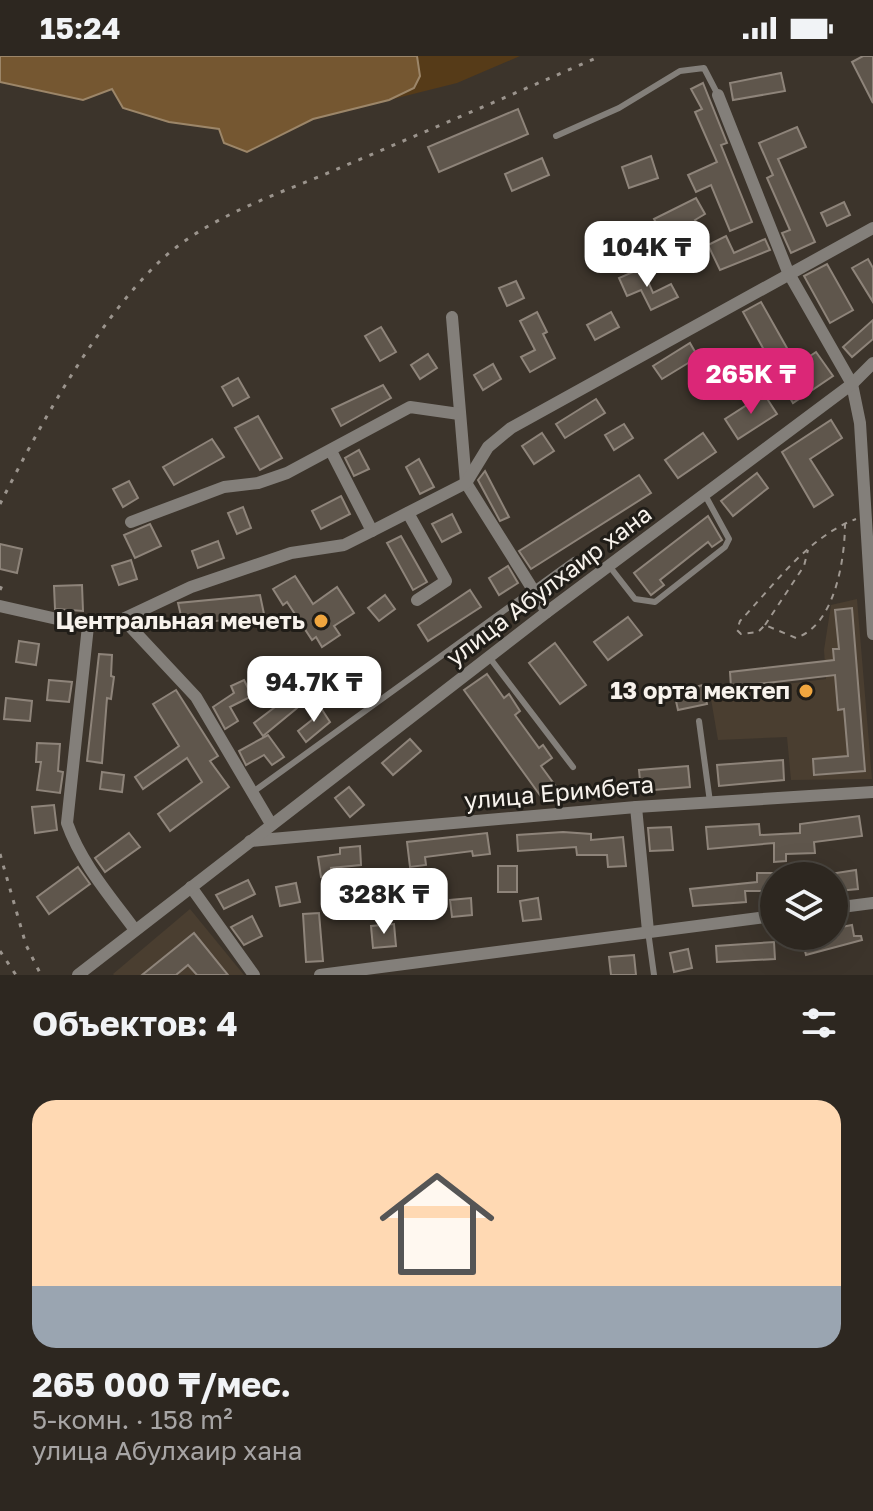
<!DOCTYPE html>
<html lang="ru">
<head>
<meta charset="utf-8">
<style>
	body { margin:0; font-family:"Golos Text",sans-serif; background:#352f29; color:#f1f3f6; height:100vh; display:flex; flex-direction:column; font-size:30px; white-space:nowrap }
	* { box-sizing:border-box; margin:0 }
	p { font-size:26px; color:#a7a5a5 }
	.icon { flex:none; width:44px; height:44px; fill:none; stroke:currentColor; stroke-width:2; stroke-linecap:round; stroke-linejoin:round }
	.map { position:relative; height:919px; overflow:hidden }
	.panel { display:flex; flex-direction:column; background:#2d2720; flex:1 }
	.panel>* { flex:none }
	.buttons { position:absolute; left:760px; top:806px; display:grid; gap:16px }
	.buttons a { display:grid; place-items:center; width:88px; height:88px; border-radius:50%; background:#2d2720; box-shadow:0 8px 32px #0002,0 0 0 2px #48443e; font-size:40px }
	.price { position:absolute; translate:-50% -68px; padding:0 18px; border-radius:16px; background:#fff; color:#222; font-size:26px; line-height:52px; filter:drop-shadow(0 2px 4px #0008) }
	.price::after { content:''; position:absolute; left:50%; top:48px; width:24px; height:18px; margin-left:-12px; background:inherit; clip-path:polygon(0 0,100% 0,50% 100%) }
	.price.current { background:#db2777; color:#fff }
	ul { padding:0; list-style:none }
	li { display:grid; align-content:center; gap:16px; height:424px; padding:0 32px }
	li span { display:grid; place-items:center; height:248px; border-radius:24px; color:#555 }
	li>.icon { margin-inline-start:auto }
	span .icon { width:144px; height:144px; fill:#fffc; stroke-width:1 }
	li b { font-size:34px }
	h2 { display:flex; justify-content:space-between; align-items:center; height:96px; padding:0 32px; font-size:34px }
	.status { display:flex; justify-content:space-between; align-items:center; height:56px; padding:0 40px; background:#2d2720; direction:ltr }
	.status svg { height:22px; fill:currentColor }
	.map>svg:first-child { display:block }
	.built { fill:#4a3e30 }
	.green { fill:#563b18 }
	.water { fill:#755731; stroke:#9c8669; stroke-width:2 }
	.building { fill:#5f564c; stroke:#8e847a; stroke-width:2 }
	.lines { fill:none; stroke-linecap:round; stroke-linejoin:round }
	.path { stroke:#9f9891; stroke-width:2; stroke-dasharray:6 6; stroke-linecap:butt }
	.lane { stroke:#837f7a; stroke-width:6 }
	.street { stroke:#837f7a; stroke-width:12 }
	.rail { stroke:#9b948d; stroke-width:3; stroke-dasharray:4 8; stroke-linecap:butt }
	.poi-dot { fill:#f0a63f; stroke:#201d18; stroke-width:3 }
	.labels { text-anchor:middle; stroke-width:6; stroke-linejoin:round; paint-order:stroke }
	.street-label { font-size:24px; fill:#f7f2ec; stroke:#201d18 }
	.poi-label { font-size:24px; font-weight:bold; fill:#f7f2ec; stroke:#201d18; text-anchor:end }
</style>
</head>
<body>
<div class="status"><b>15:24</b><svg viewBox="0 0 49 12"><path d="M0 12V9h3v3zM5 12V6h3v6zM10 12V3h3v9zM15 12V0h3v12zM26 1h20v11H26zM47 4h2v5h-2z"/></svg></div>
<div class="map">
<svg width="873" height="919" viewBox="0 0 873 919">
	<rect width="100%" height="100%" fill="#3c342b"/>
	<!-- built -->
	<g class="built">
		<path d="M857 543 872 723 791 724 787 681 718 684 711 643H718V636L777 633 778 629 826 623 824 594 831 549Z"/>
		<path d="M190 853 244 919H114L113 918Z"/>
	</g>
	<!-- green -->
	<path class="green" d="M417 0H520L457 27 389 44C415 31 421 31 417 0Z"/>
	<!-- water -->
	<path class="water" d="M0 0H417L420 20 414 32 389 44 313 63 247 96 224 87 219 73 169 66 123 52 112 33 83 44 0 26Z"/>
	<!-- building -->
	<g class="building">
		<path d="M863 0H873V47L852 6Z"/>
		<path d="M781 17 785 35 733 44 730 27Z"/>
		<path d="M703 27 727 87 721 89 752 166 730 175 711 129 696 136 688 119 717 106 695 56 702 53 691 33Z"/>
		<path d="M518 53 528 78 439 116 428 91Z"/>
		<path d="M797 71 806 91 778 103 815 186 791 197 782 177 790 174 767 122 773 119 759 87Z"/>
		<path d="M651 100 658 122 629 132 622 111Z"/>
		<path d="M542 102 549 119 512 135 505 118Z"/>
		<path d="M696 142 705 158 695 164 706 185 686 195 675 174 663 180 654 163Z"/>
		<path d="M844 146 850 159 827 170 821 157Z"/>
		<path d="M726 180 734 197 765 183 770 194 720 214 708 189Z"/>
		<path d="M868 203 873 212V246L852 212Z"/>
		<path d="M827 208 853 254 830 267 804 220Z"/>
		<path d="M642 212 653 237 671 228 678 241 651 254 641 234 627 240 619 222Z"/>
		<path d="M516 225 524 242 507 250 499 232Z"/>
		<path d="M761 246 792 301 774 312 743 256Z"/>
		<path d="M537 256 547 276 543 278 555 302 530 316 521 301 535 294 520 265Z"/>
		<path d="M611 256 619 271 595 284 587 269Z"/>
		<path d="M873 264V283L852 301 843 291Z"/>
		<path d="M381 271 396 296 380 305 365 280Z"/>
		<path d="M690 287 698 301 662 323 653 310Z"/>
		<path d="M816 296 833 320 793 347 781 327 803 315 798 308Z"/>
		<path d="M428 298 437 312 420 323 411 309Z"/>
		<path d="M493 308 501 323 483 334 474 319Z"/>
		<path d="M238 322 249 341 233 350 222 331Z"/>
		<path d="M383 329 391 342 341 370 332 353Z"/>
		<path d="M764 338 777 358 738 383 725 363Z"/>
		<path d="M596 343 605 357 565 382 556 368Z"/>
		<path d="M258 360 282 402 260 414 235 372Z"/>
		<path d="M831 364 842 382 810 403 833 439 814 451 782 396Z"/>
		<path d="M624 368 633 382 614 394 605 379Z"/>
		<path d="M542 377 554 395 534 408 522 390Z"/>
		<path d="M703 377 716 396 678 422 665 404Z"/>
		<path d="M212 383 224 401 174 429 163 411Z"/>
		<path d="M359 394 369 413 354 420 345 402Z"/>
		<path d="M419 403 434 431 420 438 406 411Z"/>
		<path d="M485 415 509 461 500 465 478 424Z"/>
		<path d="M757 417 768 432 733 460 721 445Z"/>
		<path d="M639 419 651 437 531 513 519 495Z"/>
		<path d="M129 425 138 442 123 451 113 433Z"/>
		<path d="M341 440 350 458 321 473 312 455Z"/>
		<path d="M243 451 251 472 237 478 228 457Z"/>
		<path d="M452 458 461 476 442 486 432 468Z"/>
		<path d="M708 460 722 484 712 491 708 486 660 524 664 529 651 539 634 517Z"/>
		<path d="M150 468 161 490 135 502 124 479Z"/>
		<path d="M401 480 427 526 413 534 387 487Z"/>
		<path d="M218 485 224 502 198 512 192 495Z"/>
		<path d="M0 488 22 493 17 517 0 513Z"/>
		<path d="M131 504 137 523 119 529 112 510Z"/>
		<path d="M508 510 518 527 499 539 489 522Z"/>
		<path d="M295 520 313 548 337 531 354 557 334 570 340 579 322 591 316 581 312 584 287 546 283 549 273 533Z"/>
		<path d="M82 529 83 555 55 553 54 530Z"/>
		<path d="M470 534 481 551 428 585 418 569Z"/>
		<path d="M260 539 264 558 241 562 208 566 207 559 182 564 178 547Z"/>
		<path d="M385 539 395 553 379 565 368 552Z"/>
		<path d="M852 552 865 715 814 719 813 703 848 700 844 653 838 654 835 619 731 631 730 616 834 604 833 593H839L835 554Z"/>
		<path d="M628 561 642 579 608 604 594 586Z"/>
		<path d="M19 585 39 588 36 609 16 606Z"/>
		<path d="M555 587 586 629 560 648 529 607Z"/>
		<path d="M99 598 112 599 111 620 114 621 111 643 107 642 102 707 87 705Z"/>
		<path d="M487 618 504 642 509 638 520 655 515 659 539 692 543 689 552 702 541 710 557 732 542 742 464 634Z"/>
		<path d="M49 624 72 626 69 646 47 644Z"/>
		<path d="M244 624 252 640 230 651 238 665 225 673 213 651 234 637 231 630Z"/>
		<path d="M703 629 707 648 678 654 674 636Z"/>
		<path d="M176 634 218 700 210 705 229 731 170 775 158 758 202 726 187 702 143 733 135 721 179 690 153 648Z"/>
		<path d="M285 637 297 652 263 680 254 667 275 651 272 647Z"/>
		<path d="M6 642 32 645 30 665 4 663Z"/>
		<path d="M319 649 330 666 306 686 298 675 313 663 308 655Z"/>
		<path d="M268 679 284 701 272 709 264 699 246 709 239 695Z"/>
		<path d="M410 683 421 695 393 719 382 707Z"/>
		<path d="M37 687 60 688 58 715 63 716 60 737 37 734 41 706H36Z"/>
		<path d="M783 704 784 724 719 730 717 709Z"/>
		<path d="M688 710 690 731 641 735 639 714Z"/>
		<path d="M102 716 124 719 122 736 100 733Z"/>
		<path d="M349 731 364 749 350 761 335 742Z"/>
		<path d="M54 749 57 774 35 777 32 751Z"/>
		<path d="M859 760 862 780 814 786 815 797 786 798V805L774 806V787L708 793 706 771 759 768 760 779 800 777V768Z"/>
		<path d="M671 771 673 794 650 795 648 772Z"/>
		<path d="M563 776 591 778V784L623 781 626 810 608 811 607 799H577L576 791 518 795 517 779Z"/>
		<path d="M129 777 140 791 105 816 95 802Z"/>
		<path d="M487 777 490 798 473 800 472 795 425 801 426 809 410 811 407 786Z"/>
		<path d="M360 790 361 809 331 812 332 819 321 821 318 801 340 798V792Z"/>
		<rect x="498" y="810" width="19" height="26"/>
		<path d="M78 811 90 828 49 858 37 841Z"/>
		<path d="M856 814 858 833 838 835 836 817Z"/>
		<path d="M757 817H773V835H745L746 846 693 850 690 833 757 826Z"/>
		<path d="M393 819 395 838 371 841 369 821Z"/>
		<path d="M248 824 255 838 224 853 216 839Z"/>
		<path d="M296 827 300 846 280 850 276 831Z"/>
		<path d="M425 830 427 850 403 852 401 832Z"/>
		<path d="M471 842 472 859 452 861 450 844Z"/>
		<path d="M538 842 541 863 523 865 520 845Z"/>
		<path d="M319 857 323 905 306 906 303 858Z"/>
		<path d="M252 860 262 880 244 889 231 871Z"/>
		<path d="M394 868 396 890 373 892 371 870Z"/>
		<path d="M852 869 854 880H861L862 884 806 899 802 883 837 880 836 872Z"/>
		<path d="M194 877 228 919H197L188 909 176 919H142Z"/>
		<path d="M774 886 775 903 717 906 716 890Z"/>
		<path d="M688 893 692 912 674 916 670 897Z"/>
		<path d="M634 899 636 919H611L609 901Z"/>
	</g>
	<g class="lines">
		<!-- path -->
		<g class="path">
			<path d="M845 467C845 503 835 569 796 582L765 569 758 576 741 578 737 574 740 565C775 528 808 481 856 463"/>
			<path d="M765 569 804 510 808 494"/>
		</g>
		<!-- lane -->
		<g class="lane">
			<path d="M556 80 619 52 680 15 704 12 718 39"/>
			<path d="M610 511 635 543 655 546 725 491 729 483 705 439"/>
			<path d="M489 601 573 711"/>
			<path d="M699 665 710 746"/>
			<path d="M253 736 574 504"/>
			<path d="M648 875 654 919"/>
		</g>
		<!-- street -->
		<g class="street">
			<path d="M718 39 788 216 852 328 860 367 873 578"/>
			<path d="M452 261 466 427 547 556"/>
			<path d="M331 395 372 475"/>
			<path d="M408 457 446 525 417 544"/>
			<path d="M131 466 224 431 258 427 287 417 410 351 459 358"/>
			<path d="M0 550 88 570 123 563"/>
			<path d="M88 570 67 767C81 807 110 840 135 874"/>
			<path d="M636 751 648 875"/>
			<path d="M271 768 196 641 123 563 191 531 291 497 344 489 372 475 466 427 488 391 511 372 873 172"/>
			<path d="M250 785 636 751 873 736"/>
			<path d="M191 831 254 919"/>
			<path d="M834 852 873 847"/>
			<path d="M78 919 547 556 852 328 873 307"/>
			<path d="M320 919 774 860"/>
		</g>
		<!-- rail -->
		<g class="rail">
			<path d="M0 448C40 369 95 268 159 206 206 161 276 139 335 114 422 77 509 40 596 2"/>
			<path d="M0 534 3 527"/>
			<path d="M0 798 26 889 41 919"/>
			<path d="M0 895 16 919"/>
		</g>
	</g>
	<!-- markers -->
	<g class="poi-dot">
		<circle cx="321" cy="565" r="8"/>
		<circle cx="806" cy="635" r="8"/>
	</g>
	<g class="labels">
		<!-- street labels -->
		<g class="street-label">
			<text transform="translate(549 530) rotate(-37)" y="8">улица Абулхаир хана</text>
			<text transform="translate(559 737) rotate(-5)" y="8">улица Еримбета</text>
		</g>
		<!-- poi labels -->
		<g class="poi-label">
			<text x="305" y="573">Центральная мечеть</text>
			<text x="790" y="643">13 орта мектеп</text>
		</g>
	</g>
</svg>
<div class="buttons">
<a><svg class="icon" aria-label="layers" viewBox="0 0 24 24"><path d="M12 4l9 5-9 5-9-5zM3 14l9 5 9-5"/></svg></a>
</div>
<b class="price" style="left:647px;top:233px">104K ₸</b>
<b class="price current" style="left:751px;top:360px">265K ₸</b>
<b class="price" style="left:314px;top:668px">94.7K ₸</b>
<b class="price" style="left:384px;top:880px">328K ₸</b>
</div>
<section class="panel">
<h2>Объектов: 4<svg class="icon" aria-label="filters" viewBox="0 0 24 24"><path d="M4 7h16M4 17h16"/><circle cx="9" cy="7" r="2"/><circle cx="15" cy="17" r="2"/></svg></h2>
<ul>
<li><span style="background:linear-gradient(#ffd9b3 75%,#9aa5b1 0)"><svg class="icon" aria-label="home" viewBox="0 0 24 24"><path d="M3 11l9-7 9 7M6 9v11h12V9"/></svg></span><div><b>265 000 ₸/мес.</b><p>5-комн. · 158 m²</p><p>улица Абулхаир хана</p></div></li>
</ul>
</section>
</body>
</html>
